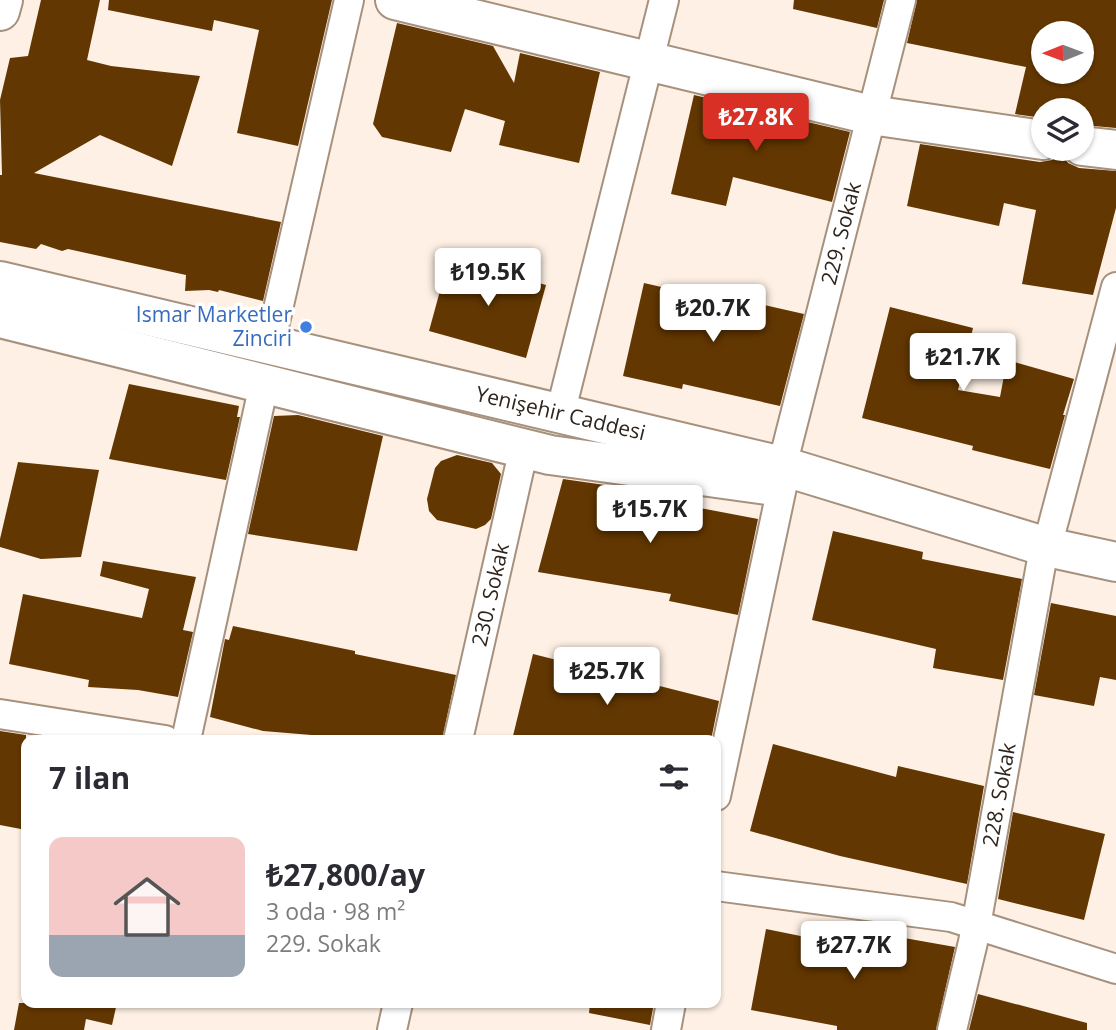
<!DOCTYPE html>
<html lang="tr">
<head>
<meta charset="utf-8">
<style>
	body { margin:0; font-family:"Open Sans",sans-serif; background:#f7f7f7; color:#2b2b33; height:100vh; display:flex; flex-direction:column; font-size:26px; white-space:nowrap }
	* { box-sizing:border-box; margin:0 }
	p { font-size:23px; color:#7c7c81 }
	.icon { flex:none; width:38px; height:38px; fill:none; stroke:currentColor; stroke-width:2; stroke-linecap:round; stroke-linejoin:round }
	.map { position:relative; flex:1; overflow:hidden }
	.details { position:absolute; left:21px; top:735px; width:700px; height:273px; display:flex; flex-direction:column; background:#fff; border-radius:14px; box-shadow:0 2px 5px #0004 }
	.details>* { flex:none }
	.needle { width:46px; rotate:269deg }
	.buttons { position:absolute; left:1031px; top:21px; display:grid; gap:14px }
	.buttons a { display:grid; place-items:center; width:63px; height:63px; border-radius:50%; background:#fff; box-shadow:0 2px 5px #0004; font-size:35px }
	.price { position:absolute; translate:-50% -60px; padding:0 16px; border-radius:7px; background:#fff; color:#222; font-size:23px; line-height:46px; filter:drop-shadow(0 2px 4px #0008) }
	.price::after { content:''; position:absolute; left:50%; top:42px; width:21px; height:16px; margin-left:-10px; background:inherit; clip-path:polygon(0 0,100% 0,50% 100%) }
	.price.active { background:#d93025; color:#fff }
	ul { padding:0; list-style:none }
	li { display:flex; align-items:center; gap:21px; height:175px; padding:0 28px }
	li+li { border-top:2px solid #e1e1e2 }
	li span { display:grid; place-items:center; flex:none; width:196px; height:140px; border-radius:14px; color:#555 }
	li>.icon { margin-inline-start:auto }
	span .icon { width:84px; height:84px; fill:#fffc; stroke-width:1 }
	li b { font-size:30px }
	h2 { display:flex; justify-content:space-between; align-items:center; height:84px; padding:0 28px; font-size:30px }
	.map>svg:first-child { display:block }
	.building { fill:#633701; fill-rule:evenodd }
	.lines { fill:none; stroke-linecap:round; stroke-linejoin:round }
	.street-casing { stroke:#a6917e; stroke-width:32 }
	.secondary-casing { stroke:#a6917e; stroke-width:42 }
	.street { stroke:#fff; stroke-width:28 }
	.secondary { stroke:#fff; stroke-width:38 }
	.shop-dot { fill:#3f7fe0; stroke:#fff; stroke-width:2.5 }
	.labels { text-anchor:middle; stroke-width:7; stroke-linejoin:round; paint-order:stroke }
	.street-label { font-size:21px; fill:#2d241d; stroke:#fff }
	.shop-label { font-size:21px; fill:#366cbe; stroke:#fff; text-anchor:end }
</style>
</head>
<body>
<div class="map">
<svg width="1116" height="1030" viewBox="0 0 1116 1030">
	<rect width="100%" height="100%" fill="#fef0e4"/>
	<!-- building -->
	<g class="building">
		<path d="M41 0H100L87 60 111 66 200 76 172 166 100 135 34 173 281 222 263 301 219 290 218 292 209 290 185 291 186 275 68 249 62 251 41 244 36 249 0 242V175H2L0 100 10 58 28 56Z"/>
		<path d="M109 0H332L298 146 237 133 259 30 214 20 212 31 108 10Z"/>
		<path d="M794 0H884L877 28 793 9Z"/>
		<path d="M917 0H1116V128L1082 125V110H1043V118L1015 114 1026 67 907 43ZM1043 33H1082V72H1043Z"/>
		<path d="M397 23 493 46 514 83 520 53 600 72 579 163 499 145 505 121 465 109 451 152 382 137 373 124Z"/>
		<path d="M694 95 850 132 832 202 733 177 726 206 671 194Z"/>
		<path d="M920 144 1040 162 1052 160 1061 151 1068 163 1079 168 1116 171V208L1093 295 1022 284 1036 210 1004 203 999 226 907 206Z"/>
		<path d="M449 258 546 285 526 358 429 331Z"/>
		<path d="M644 283 727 302 728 297 804 314 780 406 683 384 682 389 623 376Z"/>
		<path d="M890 307 973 328 958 390 1000 397 1007 360 1074 379 1063 415H1065L1050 469 972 450 973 446 862 418Z"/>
		<path d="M129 384 239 406 237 417H240L226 480 109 459Z"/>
		<path d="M298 415 383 436 357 551 248 534 274 416Z"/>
		<path d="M457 455 492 463 501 474 491 519 485 525 476 529 437 520 429 511 427 499 435 468 441 461Z"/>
		<path d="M18 462 99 470 81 557 41 559 0 547V539Z"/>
		<path d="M563 479 619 487 659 496 658 500 758 519 738 615 669 601 671 594 538 572Z"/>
		<path d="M833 531 923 552 922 559 1022 579 1003 680 933 668 936 649 812 620Z"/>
		<path d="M103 561 196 577 183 630 193 632 178 697 138 690 88 687 89 680 9 664 23 594 142 618 149 589 100 576Z"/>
		<path d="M1051 603 1116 616V680L1100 677 1094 706 1034 695Z"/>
		<path d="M233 626 355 651V654L456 675 442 740H347L348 738 263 731 210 717 225 639 229 640Z"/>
		<path d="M533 654 719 701 711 740H512Z"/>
		<path d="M0 731 26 735V830L0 825Z"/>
		<path d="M773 744 896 777 898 766 984 786 967 884 840 856 750 831Z"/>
		<path d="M1013 812 1105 834 1084 920 998 899Z"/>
		<path d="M766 929 855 947 859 930 955 947 936 1030H837V1026L751 1010Z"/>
		<path d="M978 994 1087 1023V1030H969Z"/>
		<path d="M19 1003H117L112 1025 86 1019 84 1030H14Z"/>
		<path d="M590 1003H654L650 1025 589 1013Z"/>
	</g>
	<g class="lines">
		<!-- street casing -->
		<g class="street-casing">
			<g id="street">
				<path d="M270 344 349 0"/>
				<path d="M560 414 664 0"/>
				<path id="s1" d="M782 466 901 0"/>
				<path d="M1047 547 1116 287"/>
				<path d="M0 714 165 740"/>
				<path d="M186 740 264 384"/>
				<path id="s2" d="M458 740 524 448"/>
				<path d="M716 796 782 487"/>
				<path d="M716 886 951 917 1116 969"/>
				<path d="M392 1030 398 1003"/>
				<path d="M666 1030 671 1003"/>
				<path id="s3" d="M952 1030 973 942 1042 559"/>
			</g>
		</g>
		<!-- secondary casing -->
		<g class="secondary-casing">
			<g id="secondary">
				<path d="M395 0 871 115 1043 140"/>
				<path d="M0 11 3 0"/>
				<path d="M1082 146 1116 150"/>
				<path id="s4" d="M0 281 782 466 1047 547 1116 562"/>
				<path d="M0 318 550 455 767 485"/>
			</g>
		</g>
		<!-- street -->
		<use href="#street" class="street"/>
		<!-- secondary -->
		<use href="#secondary" class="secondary"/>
	</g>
	<!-- markers -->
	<circle class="shop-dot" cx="306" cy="327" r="7"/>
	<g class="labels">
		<!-- street labels -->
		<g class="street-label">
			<text dy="7" stroke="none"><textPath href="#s1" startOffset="240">229. Sokak</textPath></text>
			<text dy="7" stroke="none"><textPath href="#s4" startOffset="576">Yenişehir Caddesi</textPath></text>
			<text dy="7" stroke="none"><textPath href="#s2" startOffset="149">230. Sokak</textPath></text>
			<text dy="7" stroke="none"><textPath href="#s3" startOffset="240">228. Sokak</textPath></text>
		</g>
		<!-- shop labels -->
		<g class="shop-label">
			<text x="292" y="322">Ismar Marketler<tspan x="292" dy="24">Zinciri</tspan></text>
		</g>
	</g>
</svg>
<div class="buttons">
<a><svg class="needle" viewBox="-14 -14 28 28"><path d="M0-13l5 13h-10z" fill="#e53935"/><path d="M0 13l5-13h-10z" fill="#7c7c81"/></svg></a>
<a><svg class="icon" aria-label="layers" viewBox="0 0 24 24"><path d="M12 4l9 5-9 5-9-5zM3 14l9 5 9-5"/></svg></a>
</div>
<b class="price active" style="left:756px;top:153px">₺27.8K</b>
<b class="price" style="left:488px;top:308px">₺19.5K</b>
<b class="price" style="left:713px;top:344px">₺20.7K</b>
<b class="price" style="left:963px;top:393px">₺21.7K</b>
<b class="price" style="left:650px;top:545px">₺15.7K</b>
<b class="price" style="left:607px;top:707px">₺25.7K</b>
<b class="price" style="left:854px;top:981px">₺27.7K</b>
<section class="details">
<h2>7 ilan<svg class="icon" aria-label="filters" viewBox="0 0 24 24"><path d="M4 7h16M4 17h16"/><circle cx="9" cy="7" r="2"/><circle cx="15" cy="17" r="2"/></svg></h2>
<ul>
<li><span style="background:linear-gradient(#f6c9c9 70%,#9aa5b1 0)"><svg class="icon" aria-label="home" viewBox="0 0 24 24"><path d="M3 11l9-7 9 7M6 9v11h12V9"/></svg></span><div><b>₺27,800/ay</b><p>3 oda · 98 m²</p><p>229. Sokak</p></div></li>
</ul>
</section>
</div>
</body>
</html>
